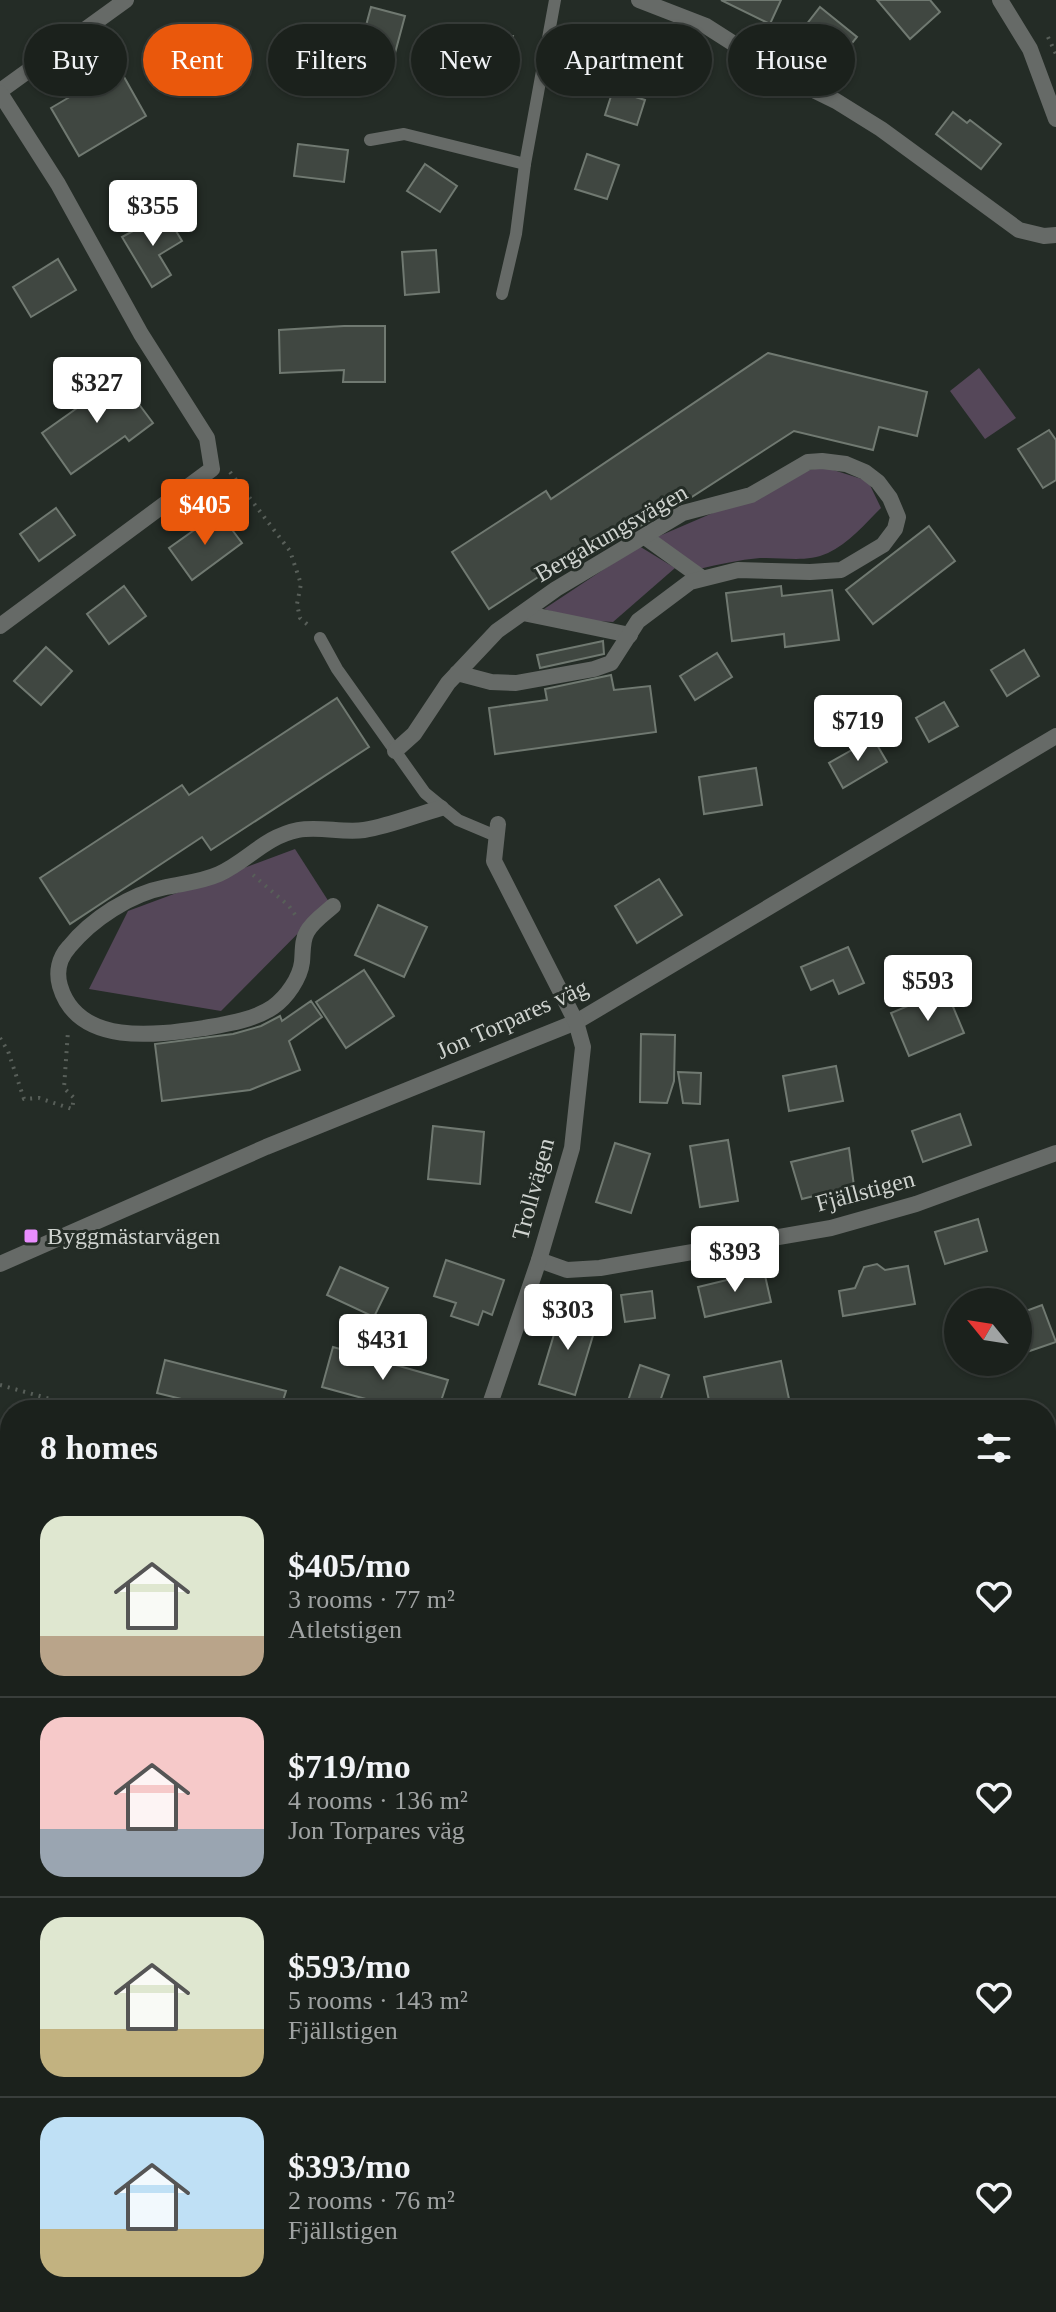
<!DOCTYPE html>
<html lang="en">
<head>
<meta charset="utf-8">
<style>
	body { margin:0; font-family:Georgia,serif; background:#242925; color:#f1f3f6; height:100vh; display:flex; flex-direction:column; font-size:30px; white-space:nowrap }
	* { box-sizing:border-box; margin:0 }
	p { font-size:26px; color:#a0a3a3 }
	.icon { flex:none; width:44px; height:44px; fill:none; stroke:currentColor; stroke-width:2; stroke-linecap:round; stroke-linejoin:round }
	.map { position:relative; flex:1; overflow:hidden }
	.panel { position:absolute; left:0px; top:1400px; width:1056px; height:912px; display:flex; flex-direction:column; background:#1b211c; border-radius:32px 32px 0 0; box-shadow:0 2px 6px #0004,0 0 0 2px #393e3b }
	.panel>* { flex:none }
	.guide { position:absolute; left:24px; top:24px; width:1008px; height:72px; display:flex; gap:16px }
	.needle { width:52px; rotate:300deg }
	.buttons { position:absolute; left:944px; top:1288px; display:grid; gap:16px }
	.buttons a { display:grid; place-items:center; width:88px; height:88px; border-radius:50%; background:#1b211c; box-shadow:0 2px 6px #0004,0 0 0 2px #393e3b; font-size:40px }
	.price { position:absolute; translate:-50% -68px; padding:0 18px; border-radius:8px; background:#fff; color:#222; font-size:26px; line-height:52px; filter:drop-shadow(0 2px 4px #0008) }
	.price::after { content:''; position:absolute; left:50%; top:48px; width:24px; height:18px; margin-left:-12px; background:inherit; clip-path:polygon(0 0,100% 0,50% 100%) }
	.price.selected { background:#ea580c; color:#fff }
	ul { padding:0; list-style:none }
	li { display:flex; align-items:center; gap:24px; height:200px; padding:0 40px }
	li+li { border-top:2px solid #393e3b }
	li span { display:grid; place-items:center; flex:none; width:224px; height:160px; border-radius:24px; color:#555 }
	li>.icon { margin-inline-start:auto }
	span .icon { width:96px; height:96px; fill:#fffc; stroke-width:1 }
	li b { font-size:34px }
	h2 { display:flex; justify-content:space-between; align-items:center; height:96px; padding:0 40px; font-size:34px }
	.pill { padding:0 28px; border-radius:36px; background:#1b211c; box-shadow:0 2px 6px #0004,0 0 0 2px #393e3b; font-size:28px; line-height:72px }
	.pill.selected { background:#ea580c; color:#fff }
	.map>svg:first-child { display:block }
	.green { fill:#554759 }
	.building { fill:#404741; stroke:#707971; stroke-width:2 }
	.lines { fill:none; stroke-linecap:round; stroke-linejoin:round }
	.path { stroke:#585f59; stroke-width:4; stroke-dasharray:2 6; stroke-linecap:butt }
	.service { stroke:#666a67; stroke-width:12 }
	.minor { stroke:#666a67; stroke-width:16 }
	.tertiary { stroke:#666a67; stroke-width:16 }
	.poi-dot { fill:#e98dfe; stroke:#242c26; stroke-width:3 }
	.labels { text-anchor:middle; stroke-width:6; stroke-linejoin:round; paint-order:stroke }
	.street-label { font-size:24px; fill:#cfd3cf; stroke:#242c26 }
	.poi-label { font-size:24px; fill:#cfd3cf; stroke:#242c26; text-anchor:start }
</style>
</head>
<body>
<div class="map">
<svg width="1056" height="2312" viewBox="0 0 1056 2312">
	<rect width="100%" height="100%" fill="#242c26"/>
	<!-- green -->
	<g class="green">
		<path d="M979 368 1016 418 985 439 950 391Z"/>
		<path d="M824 467 868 481 881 508C866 523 848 544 828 553 806 563 783 557 760 558 739 560 719 564 699 569L657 537 722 509 791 474Z"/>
		<path d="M639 546 675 568 613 622 580 620 544 609Z"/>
		<path d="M295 849 329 902 221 1011 89 989 128 911Z"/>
	</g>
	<!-- building -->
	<g class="building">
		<path d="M721 0H781L770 24Z"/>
		<path d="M877 0H930L940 12 910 39Z"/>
		<path d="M371 7 405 16 391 68 357 59Z"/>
		<path d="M820 7 857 37 836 63 799 34Z"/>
		<path d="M176 29 201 71 175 87 150 45Z"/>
		<path d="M483 32 513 36 505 86 454 79 459 39 481 42Z"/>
		<path d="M119 68 146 116 79 156 51 108Z"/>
		<path d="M613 90 645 100 637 125 605 115Z"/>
		<path d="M953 112 967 123 970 120 1001 144 981 169 936 134Z"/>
		<path d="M298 144 348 150 344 182 294 176Z"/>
		<path d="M587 154 619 165 607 199 575 189Z"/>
		<path d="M425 164 457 186 440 212 407 191Z"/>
		<path d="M167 216 182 241 159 255 171 275 152 287 122 237 142 226 144 229Z"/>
		<path d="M436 250 439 292 405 295 402 252Z"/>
		<path d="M58 259 76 290 31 317 13 287Z"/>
		<path d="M344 326H385V382H343L344 370 280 373 279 330Z"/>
		<path d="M768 353 927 392 917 436 879 427 873 450 794 431 687 500 677 504 585 559 580 550 489 609 452 552 546 491 551 499Z"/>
		<path d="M117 375 153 423 129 441 125 436 71 474 42 433 94 396 92 393Z"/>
		<path d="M1049 430 1056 440V480L1043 488 1018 449Z"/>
		<path d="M56 508 75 535 39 561 20 534Z"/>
		<path d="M221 515 242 543 192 580 169 548 207 521 209 524Z"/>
		<path d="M929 526 955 561 873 624 846 590Z"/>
		<path d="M124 586 146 616 109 644 87 614Z"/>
		<path d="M781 586 782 596 832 590 839 640 785 647 784 634 732 641 726 593Z"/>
		<path d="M603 641 604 654 540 668 537 655Z"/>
		<path d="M46 647 72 671 41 705 14 681Z"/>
		<path d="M1024 650 1039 676 1007 696 991 670Z"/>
		<path d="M717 653 732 677 695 700 680 676Z"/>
		<path d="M611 675 614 690 650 686 656 732 495 754 489 708 547 700 545 689Z"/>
		<path d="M337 698 369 747 211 850 202 837 70 924 40 878 182 785 189 795Z"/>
		<path d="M944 702 958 726 929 742 916 718Z"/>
		<path d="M873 738 887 762 843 788 829 763Z"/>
		<path d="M756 768 762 805 704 814 699 777Z"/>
		<path d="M659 879 682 915 637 943 615 906Z"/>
		<path d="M378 905 427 927 404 977 355 955Z"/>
		<path d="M848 947 864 983 839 994 833 980 811 990 801 967Z"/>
		<path d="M364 970 394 1016 346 1048 316 1002Z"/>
		<path d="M946 990 964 1033 909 1056 891 1013Z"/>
		<path d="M311 1001 322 1017 289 1041 300 1070 250 1090 162 1101 155 1044 233 1034 261 1026 280 1016 282 1021Z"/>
		<path d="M641 1034 675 1035 674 1081 667 1103 640 1102Z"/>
		<path d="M836 1066 843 1101 789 1111 783 1076Z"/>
		<path d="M678 1072 701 1073 700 1104 683 1103Z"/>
		<path d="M960 1114 971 1145 923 1162 912 1131Z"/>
		<path d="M433 1126 484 1132 480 1184 428 1179Z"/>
		<path d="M728 1140 738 1201 700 1207 690 1146Z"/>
		<path d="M615 1143 650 1154 631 1213 596 1202Z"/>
		<path d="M849 1148 854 1186 802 1199 791 1162Z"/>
		<path d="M978 1219 987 1251 945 1264 935 1232Z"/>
		<path d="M446 1260 504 1280 492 1315 483 1311 478 1325 451 1316 456 1303 434 1296Z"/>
		<path d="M877 1264 885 1270 908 1266 915 1304 843 1316 839 1291 855 1288 864 1267Z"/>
		<path d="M340 1267 388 1288 374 1317 327 1295Z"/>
		<path d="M764 1271 771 1302 705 1317 698 1287Z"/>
		<path d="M652 1291 655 1318 625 1322 621 1295Z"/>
		<path d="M1042 1305 1056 1342 1018 1355V1314Z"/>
		<path d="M562 1308 598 1319 575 1395 539 1384Z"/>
		<path d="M333 1347 448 1380 438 1410H406L322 1387Z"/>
		<path d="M165 1360 286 1391 280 1410H226L157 1393Z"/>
		<path d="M781 1361 789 1399 736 1410H711L704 1377Z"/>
		<path d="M640 1365 669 1375 657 1410H625Z"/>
	</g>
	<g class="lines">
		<!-- path -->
		<g class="path">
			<path d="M1048 37 1056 54"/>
			<path d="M230 472 290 551 301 584 297 604 300 618 308 625"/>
			<path d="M253 875 289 906 296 916"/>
			<path d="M0 1038 8 1051 24 1099 39 1098 72 1109 74 1098 64 1088 68 1031"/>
			<path d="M0 1385 90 1410"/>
			<path d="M0 2117 10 2125"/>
			<path d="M182 2311 199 2312"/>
		</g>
		<!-- service -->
		<g class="service">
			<path d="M370 140 404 134 525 164 555 0"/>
			<path d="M502 294 516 234 525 164"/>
			<path d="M320 638 337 669 425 793 458 820 496 836"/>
		</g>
		<!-- minor -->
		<g class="minor">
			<path d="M639 0 706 26 781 74 836 101 881 129 1019 230 1044 236 1056 235"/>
			<path d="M0 91 126 0"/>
			<path d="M0 93 58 184 141 334 207 438 212 469 0 626"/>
			<path d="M645 537 702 578"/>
			<path d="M523 613 630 635"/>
			<path d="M395 751 414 734 448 683 497 631 556 589 683 513 751 495 808 462 822 461 846 464 865 472 878 482 890 498 898 517 895 529 883 545 841 570 810 572 738 570 690 582 638 621 611 663 594 669 516 683 491 682 457 673"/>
			<path d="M333 906C324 914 312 922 307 932 302 940 303 952 302 962 300 978 287 997 273 1007 254 1020 227 1024 204 1028 157 1035 78 1047 60 986 56 972 59 958 69 947 92 919 130 894 166 887 184 883 201 882 219 874 248 861 264 837 298 830 319 826 343 833 364 830 390 826 416 815 441 808"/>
			<path d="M539 1260 567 1270 600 1268 831 1228 916 1204 1056 1153"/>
			<path d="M0 1264 266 1147 576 1022 1056 736"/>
			<path d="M488 1410 539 1260 572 1148 583 1047 576 1022 494 861 498 824"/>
			<path d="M1046 1785 1056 1793"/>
			<path d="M1046 1898 1056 1894"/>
			<path d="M409 2302 412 2312"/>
			<path d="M162 2312 165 2310"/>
			<path d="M250 2312 285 2302"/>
		</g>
		<!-- tertiary -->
		<path class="tertiary" d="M1000 0 1030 49 1056 119"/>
	</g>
	<!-- markers -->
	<rect class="poi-dot" x="23" y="1228" width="16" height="16" rx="4"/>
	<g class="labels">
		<!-- street labels -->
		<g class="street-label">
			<text transform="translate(611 533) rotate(-30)" y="8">Bergakungsvägen</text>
			<text transform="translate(512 1019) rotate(-24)" y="8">Jon Torpares väg</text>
			<text transform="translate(533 1189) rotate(-75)" y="8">Trollvägen</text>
			<text transform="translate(865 1191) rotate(-15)" y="8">Fjällstigen</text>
		</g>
		<!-- poi labels -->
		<g class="poi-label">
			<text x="47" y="1244">Byggmästarvägen</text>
		</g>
	</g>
</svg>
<div class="buttons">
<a><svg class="needle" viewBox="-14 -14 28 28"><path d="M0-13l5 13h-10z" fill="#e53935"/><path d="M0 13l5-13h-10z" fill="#a0a3a3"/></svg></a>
</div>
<b class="price" style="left:153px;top:248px">$355</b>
<b class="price" style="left:97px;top:425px">$327</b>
<b class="price selected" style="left:205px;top:547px">$405</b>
<b class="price" style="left:858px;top:763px">$719</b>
<b class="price" style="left:928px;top:1023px">$593</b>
<b class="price" style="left:735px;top:1294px">$393</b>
<b class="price" style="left:568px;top:1352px">$303</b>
<b class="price" style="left:383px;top:1382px">$431</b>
<div class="guide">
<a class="pill">Buy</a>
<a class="pill selected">Rent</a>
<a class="pill">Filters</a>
<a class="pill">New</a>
<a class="pill">Apartment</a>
<a class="pill">House</a>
</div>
<section class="panel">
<h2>8 homes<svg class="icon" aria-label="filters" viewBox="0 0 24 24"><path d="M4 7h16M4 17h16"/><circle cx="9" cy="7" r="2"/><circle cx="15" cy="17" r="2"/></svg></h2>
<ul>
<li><span style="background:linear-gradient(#dfe7d0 75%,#b9a48a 0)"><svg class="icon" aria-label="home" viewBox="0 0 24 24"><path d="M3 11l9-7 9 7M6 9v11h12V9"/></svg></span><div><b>$405/mo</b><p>3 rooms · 77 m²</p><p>Atletstigen</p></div><svg class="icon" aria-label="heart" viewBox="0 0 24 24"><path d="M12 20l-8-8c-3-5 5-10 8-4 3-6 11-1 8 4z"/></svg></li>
<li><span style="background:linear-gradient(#f6c9c9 70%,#9aa5b1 0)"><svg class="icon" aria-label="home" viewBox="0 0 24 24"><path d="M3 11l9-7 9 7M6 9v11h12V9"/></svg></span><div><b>$719/mo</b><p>4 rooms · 136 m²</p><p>Jon Torpares väg</p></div><svg class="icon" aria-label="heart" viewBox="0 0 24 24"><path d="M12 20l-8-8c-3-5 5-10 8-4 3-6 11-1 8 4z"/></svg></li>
<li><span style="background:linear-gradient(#dfe7d0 70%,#c2b280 0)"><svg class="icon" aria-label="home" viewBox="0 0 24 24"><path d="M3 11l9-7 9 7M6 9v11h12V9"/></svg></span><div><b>$593/mo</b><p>5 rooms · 143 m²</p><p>Fjällstigen</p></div><svg class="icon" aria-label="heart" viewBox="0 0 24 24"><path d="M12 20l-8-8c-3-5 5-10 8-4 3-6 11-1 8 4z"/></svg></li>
<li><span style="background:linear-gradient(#bfe0f5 70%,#c2b280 0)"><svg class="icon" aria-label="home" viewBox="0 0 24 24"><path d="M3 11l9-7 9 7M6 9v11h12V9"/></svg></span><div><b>$393/mo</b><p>2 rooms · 76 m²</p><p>Fjällstigen</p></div><svg class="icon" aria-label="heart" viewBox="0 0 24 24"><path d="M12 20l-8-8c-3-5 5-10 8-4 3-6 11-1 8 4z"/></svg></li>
</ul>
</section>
</div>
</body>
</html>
